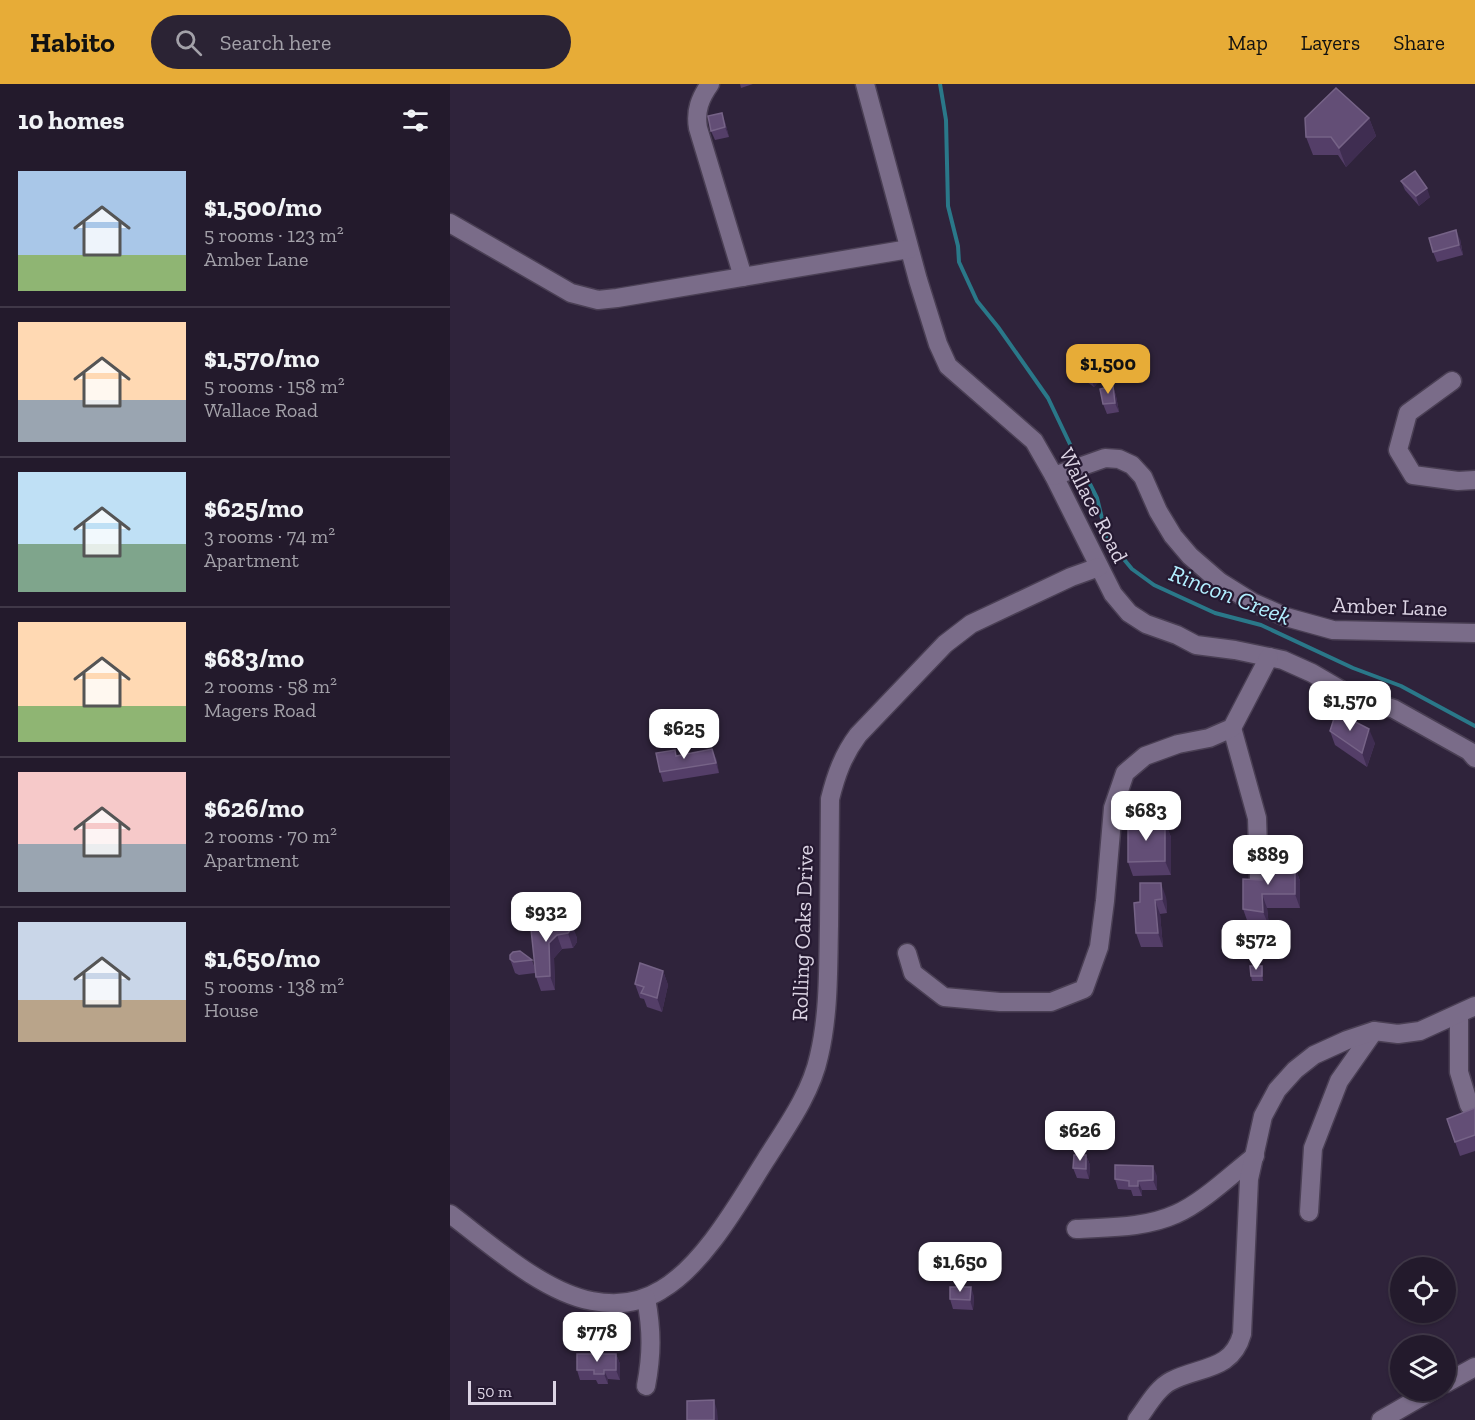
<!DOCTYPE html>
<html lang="en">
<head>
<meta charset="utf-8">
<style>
	body { margin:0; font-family:"Zilla Slab",serif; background:#2b2334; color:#f1f3f6; height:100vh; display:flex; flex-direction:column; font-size:22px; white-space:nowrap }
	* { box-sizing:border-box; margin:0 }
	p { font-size:20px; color:#a3a1a9 }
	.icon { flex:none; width:33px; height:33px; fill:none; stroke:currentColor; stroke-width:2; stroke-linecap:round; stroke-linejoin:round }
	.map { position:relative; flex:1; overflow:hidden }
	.sheet { display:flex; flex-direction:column; background:#231a2c; width:450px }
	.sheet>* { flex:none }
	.controls { position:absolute; left:940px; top:1173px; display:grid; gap:12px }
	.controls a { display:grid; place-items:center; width:66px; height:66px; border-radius:50%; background:#231a2c; box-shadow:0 2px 4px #0004,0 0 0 2px #403848; font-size:30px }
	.scale { position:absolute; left:18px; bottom:15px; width:88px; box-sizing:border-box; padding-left:6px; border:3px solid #dcd4e4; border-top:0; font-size:16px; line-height:21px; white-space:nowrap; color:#dcd4e4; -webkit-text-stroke:4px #251931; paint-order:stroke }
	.price { position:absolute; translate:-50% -51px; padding:0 14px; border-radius:12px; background:#fff; color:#222; font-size:20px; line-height:39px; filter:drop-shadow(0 2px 3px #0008) }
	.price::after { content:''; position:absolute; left:50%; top:36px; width:18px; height:14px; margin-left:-9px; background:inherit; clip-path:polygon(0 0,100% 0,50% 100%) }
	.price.current { background:#e7ac37; color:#111 }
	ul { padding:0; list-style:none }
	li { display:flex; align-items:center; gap:18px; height:150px; padding:0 18px }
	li+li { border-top:2px solid #403848 }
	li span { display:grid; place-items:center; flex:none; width:168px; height:120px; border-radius:0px; color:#555 }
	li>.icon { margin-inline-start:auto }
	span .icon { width:72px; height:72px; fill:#fffc; stroke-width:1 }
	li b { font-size:26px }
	h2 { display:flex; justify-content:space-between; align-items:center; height:72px; padding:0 18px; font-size:26px }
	header { display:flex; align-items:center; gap:36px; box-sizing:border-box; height:84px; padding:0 30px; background:#e7ac37; color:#111 }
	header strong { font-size:28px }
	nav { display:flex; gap:33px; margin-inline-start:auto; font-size:21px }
	.search { width:420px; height:54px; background:#2b2334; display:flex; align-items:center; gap:15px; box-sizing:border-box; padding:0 21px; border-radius:33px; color:#a3a1a9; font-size:22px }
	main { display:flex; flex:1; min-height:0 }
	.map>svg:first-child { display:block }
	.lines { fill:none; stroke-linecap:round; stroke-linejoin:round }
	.stream { stroke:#2a7889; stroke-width:4 }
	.minor-casing { stroke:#4a3f54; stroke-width:21 }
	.minor { stroke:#7a6c89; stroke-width:18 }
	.wall { fill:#543e68 }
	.shaded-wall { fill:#3f2d51 }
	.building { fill:#634e76; stroke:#766387; stroke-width:1.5 }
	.labels { text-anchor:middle; stroke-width:4.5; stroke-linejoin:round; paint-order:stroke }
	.street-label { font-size:22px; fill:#dcd4e4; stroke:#251931 }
	.water-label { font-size:24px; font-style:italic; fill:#b2efff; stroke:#251931 }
</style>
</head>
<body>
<header>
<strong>Habito</strong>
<div class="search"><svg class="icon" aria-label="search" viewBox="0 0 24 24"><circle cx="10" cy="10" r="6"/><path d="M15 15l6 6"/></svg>Search here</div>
<nav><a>Map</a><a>Layers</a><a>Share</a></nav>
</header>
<main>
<section class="sheet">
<h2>10 homes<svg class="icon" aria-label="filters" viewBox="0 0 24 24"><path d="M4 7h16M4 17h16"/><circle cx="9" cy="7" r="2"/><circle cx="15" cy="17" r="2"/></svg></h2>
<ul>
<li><span style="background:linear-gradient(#a9c7e8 70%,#8fb573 0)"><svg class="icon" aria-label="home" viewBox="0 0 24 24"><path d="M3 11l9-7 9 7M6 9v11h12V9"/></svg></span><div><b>$1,500/mo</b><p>5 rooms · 123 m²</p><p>Amber Lane</p></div></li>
<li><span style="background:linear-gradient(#ffd9b3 65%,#9aa5b1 0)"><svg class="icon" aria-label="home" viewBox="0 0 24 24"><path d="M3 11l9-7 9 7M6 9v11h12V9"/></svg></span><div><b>$1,570/mo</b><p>5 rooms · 158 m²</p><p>Wallace Road</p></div></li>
<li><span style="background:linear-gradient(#bfe0f5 60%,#7fa58c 0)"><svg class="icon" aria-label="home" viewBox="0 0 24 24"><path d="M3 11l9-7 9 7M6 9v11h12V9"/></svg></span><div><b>$625/mo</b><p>3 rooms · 74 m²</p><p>Apartment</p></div></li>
<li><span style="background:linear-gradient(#ffd9b3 70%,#8fb573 0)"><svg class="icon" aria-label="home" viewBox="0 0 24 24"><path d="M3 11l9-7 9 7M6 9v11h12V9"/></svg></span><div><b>$683/mo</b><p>2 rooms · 58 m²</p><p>Magers Road</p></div></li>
<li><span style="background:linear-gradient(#f6c9c9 60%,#9aa5b1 0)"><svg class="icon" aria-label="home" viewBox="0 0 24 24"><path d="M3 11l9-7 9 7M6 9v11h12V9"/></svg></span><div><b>$626/mo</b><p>2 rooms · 70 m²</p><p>Apartment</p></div></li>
<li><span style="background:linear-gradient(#c9d6e8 65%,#b9a48a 0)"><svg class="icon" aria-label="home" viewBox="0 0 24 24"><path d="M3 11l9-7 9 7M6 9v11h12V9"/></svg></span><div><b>$1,650/mo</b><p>5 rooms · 138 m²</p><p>House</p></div></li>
</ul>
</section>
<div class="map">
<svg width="1025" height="1336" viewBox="0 0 1025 1336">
	<rect width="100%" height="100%" fill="#2f233b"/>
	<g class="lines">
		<!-- stream -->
		<g class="stream">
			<path d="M490 0 496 36 498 122 508 162 509 178 527 217 548 243 598 314 628 377"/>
			<path d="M633 386 647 414 657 455 682 485 704 501 765 529 811 541 903 584 951 602 1025 642"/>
		</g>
		<!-- minor casing -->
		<g class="minor-casing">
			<g id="minor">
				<path d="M260 0C250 14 245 27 248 44L293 193"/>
				<path d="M415 0 468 196 488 260 498 282 584 357 604 392 663 510 679 529 696 540 727 551 746 561 785 566 833 576 862 589 898 610 944 625 1019 667 1025 674"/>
				<path d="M0 139 121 209 148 216 167 214 459 165"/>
				<path d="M1002 297 958 329 948 366 963 391 1008 397 1025 396"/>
				<path d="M604 392 655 374 669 375 682 381 693 393 708 427 723 452 740 472 770 498 802 518 836 533 883 546 1025 549"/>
				<path d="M782 644 807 734 809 795"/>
				<path d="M457 869 463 889 494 913 550 918H601L634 905 649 863 655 817 663 724 675 689 695 672 728 660 759 654 782 644 819 573"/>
				<path d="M1009 931V988L1019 1021"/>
				<path d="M859 1128 863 1064 889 997 924 947"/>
				<path d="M0 1130C40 1160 93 1208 142 1217 167 1222 190 1219 211 1206 254 1181 289 1118 315 1077 335 1045 361 1010 369 972 379 930 378 885 379 842 379 799 380 757 380 715 386 691 393 671 408 651L495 560 521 540 621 493 649 483"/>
				<path d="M626 1145C660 1143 695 1144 726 1130 752 1119 782 1090 805 1072"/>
				<path d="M996 1299 1025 1283"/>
				<path d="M196 1302C202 1270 202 1247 196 1214"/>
				<path d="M687 1336C697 1323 707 1304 721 1297 750 1282 782 1287 792 1250L799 1095 813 1032 827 1006 845 986 864 971 897 956 924 947 948 950 970 947 1025 922"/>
				<path d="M931 1336 983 1306"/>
			</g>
		</g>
		<!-- minor -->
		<use href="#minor" class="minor"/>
	</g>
	<!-- wall -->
	<g class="wall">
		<path d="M290 0H303L291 4Z"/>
		<path d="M919 34 926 52 896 83 888 71H863L856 53Z"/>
		<path d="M275 38 279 53 265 56 261 47Z"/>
		<path d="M951 97 980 113 969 122 955 106Z"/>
		<path d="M1010 155 1013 171 987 178 983 168Z"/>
		<path d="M624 281 650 283 653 293 644 303 627 291Z"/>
		<path d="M663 302 666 312 669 328 657 330 653 320Z"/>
		<path d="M880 647 925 659 917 683 885 661Z"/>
		<path d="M227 672 266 674 269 689 213 698 210 688Z"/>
		<path d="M715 739 721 753V791L683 792 678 778Z"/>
		<path d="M845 783 850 797V824H817L819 842 798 839 793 825 812 796Z"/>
		<path d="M716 813 717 829 710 830 713 863H691L686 849 684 819Z"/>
		<path d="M117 835 127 854V858L123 864 112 865 104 874 105 906 91 907 86 893 85 889 69 891 65 889 60 875 82 876 85 884Z"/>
		<path d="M812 882 813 886V897H802L801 892Z"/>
		<path d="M213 887 218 901 212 928 197 923 194 915 190 914 185 900Z"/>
		<path d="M1025 1024V1067L1010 1072 997 1035Z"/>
		<path d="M636 1071 640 1081 639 1095 627 1094 623 1084Z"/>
		<path d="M707 1092V1106H692V1112H683L681 1106 668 1105 665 1095Z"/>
		<path d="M524 1212 523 1226 503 1225 500 1215Z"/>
		<path d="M166 1270 170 1280V1296L158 1295V1300H148L146 1296H130L127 1286Z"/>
	</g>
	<!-- shaded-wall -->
	<g class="shaded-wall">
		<path d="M272 29 275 38 279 53 275 43Z"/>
		<path d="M919 34 926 52 896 83 889 64Z"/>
		<path d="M977 104 980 113 969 122 966 112Z"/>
		<path d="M1006 146 1010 155 1013 171 1009 161Z"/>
		<path d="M650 283 653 293 644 303 641 293Z"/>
		<path d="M663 302 666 312 669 328 665 319Z"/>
		<path d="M919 645 925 659 917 683 912 669Z"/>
		<path d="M262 665 266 674 269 689 266 679Z"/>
		<path d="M715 739 721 753V791L715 777Z"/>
		<path d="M845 783 850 797V824L845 810Z"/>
		<path d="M711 799 716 813 717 829 712 815Z"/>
		<path d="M812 810 817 824 819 842 813 828Z"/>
		<path d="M705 816 710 830 713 863 708 849Z"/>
		<path d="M122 839 127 854V858L123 864 118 849Z"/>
		<path d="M107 851 112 865 104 874 105 906 100 892 99 859Z"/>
		<path d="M812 882 813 886V897L812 892Z"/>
		<path d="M213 887 218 901 212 928 207 914Z"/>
		<path d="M636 1071 640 1081 639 1095 636 1085Z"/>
		<path d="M703 1082 707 1092V1106L703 1096Z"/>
		<path d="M688 1097 692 1106V1112L688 1102Z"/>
		<path d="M521 1203 524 1212 523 1226 520 1216Z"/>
		<path d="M166 1270 170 1280V1296L166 1286Z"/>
		<path d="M154 1286 158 1295V1300L154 1290Z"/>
		<path d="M264 1316 267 1326 268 1336H264Z"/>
	</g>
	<!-- building -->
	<g class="building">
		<path d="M886 4 919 34 889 64 881 53H856L855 34Z"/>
		<path d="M272 29 275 43 261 47 258 32Z"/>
		<path d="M965 87 977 104 966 112 951 97Z"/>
		<path d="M1006 146 1009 161 983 168 979 154Z"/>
		<path d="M631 270 650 283 641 293 624 281Z"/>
		<path d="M663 302 665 319 653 320 650 305Z"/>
		<path d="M886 628 919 645 912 669 880 647Z"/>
		<path d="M262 665 266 679 210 688 206 669 225 666 226 672Z"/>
		<path d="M678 737 715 739V777L678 778Z"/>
		<path d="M815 782 845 783V810H812L813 828 793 825V795L812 796V788Z"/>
		<path d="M690 799H711L712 815 705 816 708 849H686L684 819 690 818Z"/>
		<path d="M117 835 122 839V844L118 849 107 851 99 859 100 892 86 893 81 845 89 838Z"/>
		<path d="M70 867 82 876 64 878 60 875V871L63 868Z"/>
		<path d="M190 879 213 887 207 914 191 909 194 903 185 900Z"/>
		<path d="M800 882H812V892H801Z"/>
		<path d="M1025 1024V1051L1005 1058 997 1035Z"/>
		<path d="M624 1071H636V1085L623 1084Z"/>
		<path d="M665 1081 703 1082V1096L688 1097V1102H679V1097L665 1095Z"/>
		<path d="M500 1203H521L520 1216 500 1215Z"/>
		<path d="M127 1270H166V1286H154V1290H144V1286H127Z"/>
		<path d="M264 1316V1336H237V1317Z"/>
	</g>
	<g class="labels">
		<!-- street labels -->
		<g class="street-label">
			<text transform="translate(644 421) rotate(63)" y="8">Wallace Road</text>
			<text transform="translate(940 522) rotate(2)" y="8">Amber Lane</text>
			<text transform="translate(352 849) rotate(-88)" y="8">Rolling Oaks Drive</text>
		</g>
		<!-- water labels -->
		<g class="water-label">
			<text transform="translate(780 511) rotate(21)" y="8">Rincon Creek</text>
		</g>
	</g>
</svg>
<div class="controls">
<a><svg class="icon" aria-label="locate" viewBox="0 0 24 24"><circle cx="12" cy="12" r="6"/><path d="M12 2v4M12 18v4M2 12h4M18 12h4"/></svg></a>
<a><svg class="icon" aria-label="layers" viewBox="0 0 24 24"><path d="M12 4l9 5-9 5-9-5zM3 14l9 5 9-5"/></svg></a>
</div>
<div class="scale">50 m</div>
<b class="price current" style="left:658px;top:311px">$1,500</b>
<b class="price" style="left:900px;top:648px">$1,570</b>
<b class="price" style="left:234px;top:676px">$625</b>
<b class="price" style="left:696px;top:758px">$683</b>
<b class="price" style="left:818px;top:802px">$889</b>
<b class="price" style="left:96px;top:859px">$932</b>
<b class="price" style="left:806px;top:887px">$572</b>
<b class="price" style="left:630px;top:1078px">$626</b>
<b class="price" style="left:510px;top:1209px">$1,650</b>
<b class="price" style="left:147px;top:1279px">$778</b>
</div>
</main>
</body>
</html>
